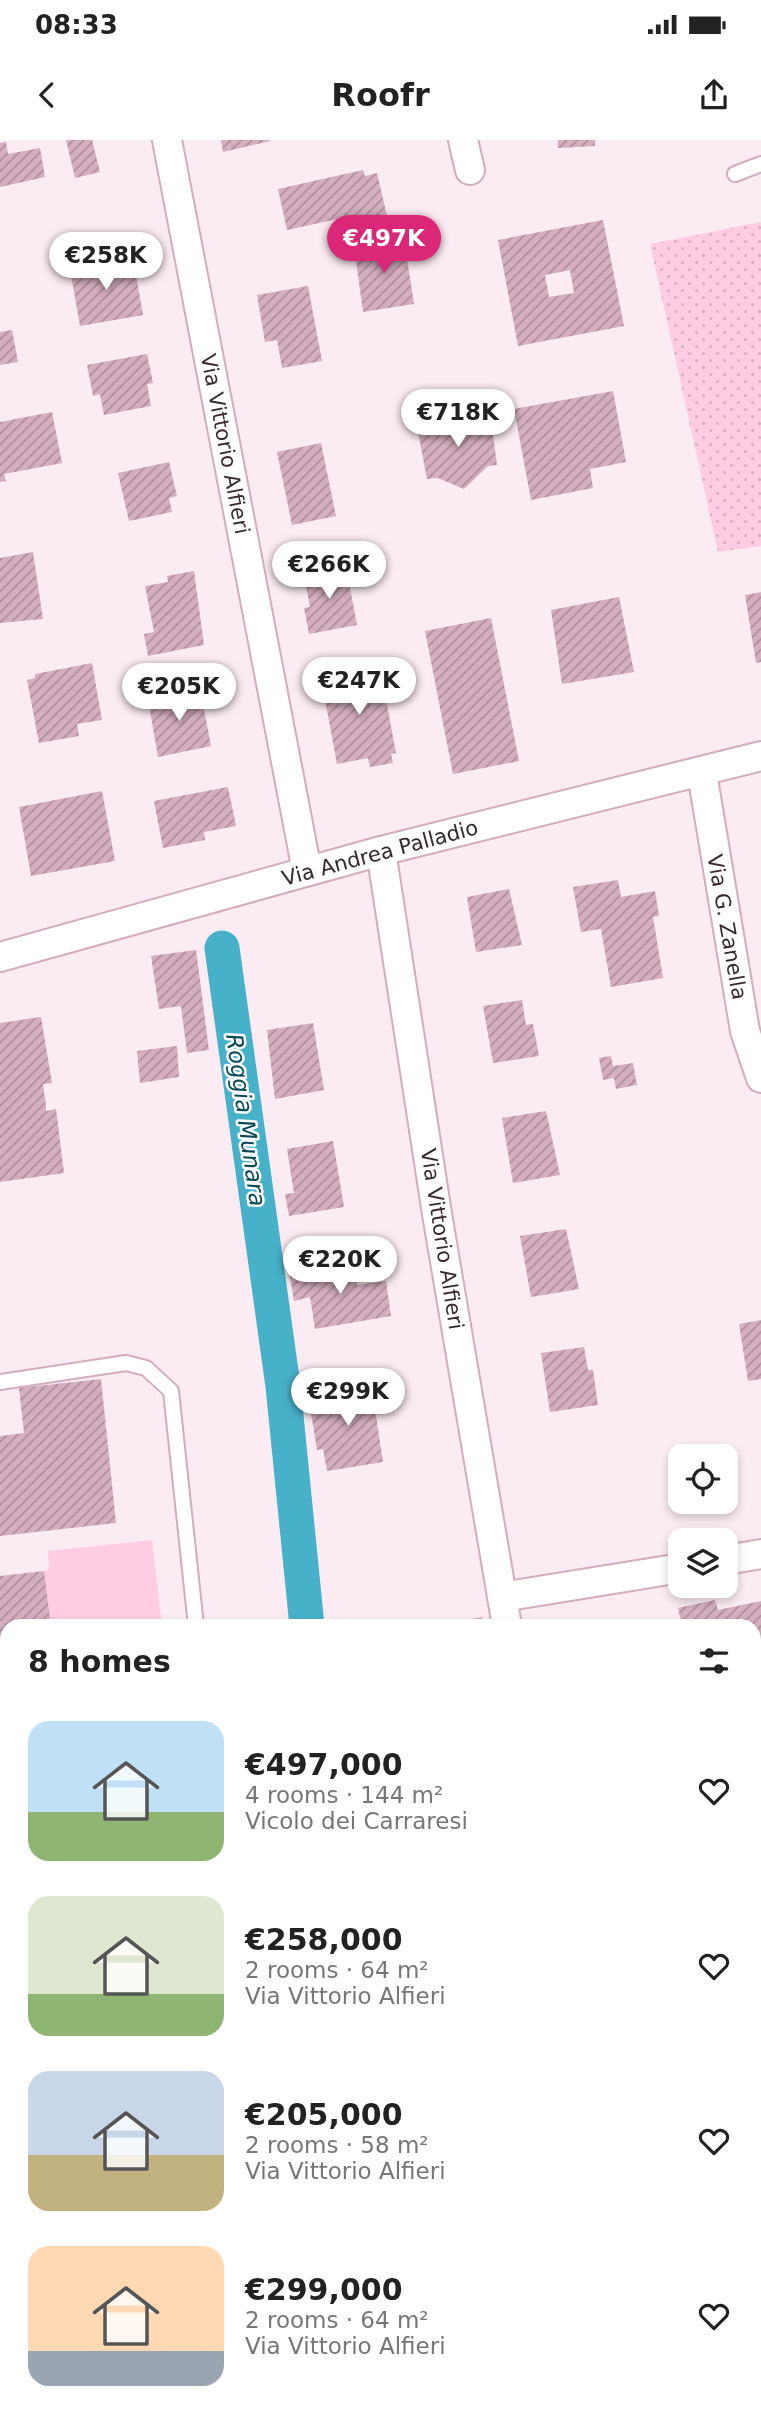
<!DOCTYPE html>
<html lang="en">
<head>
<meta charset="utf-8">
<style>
	body { margin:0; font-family:"DejaVu Sans",sans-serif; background:#f6f6f6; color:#222; height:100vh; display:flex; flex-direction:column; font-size:26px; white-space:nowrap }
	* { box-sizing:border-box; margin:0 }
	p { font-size:23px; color:#767676 }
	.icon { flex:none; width:38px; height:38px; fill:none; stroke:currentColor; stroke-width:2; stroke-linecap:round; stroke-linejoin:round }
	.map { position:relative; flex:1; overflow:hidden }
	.side { position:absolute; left:0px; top:1479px; width:761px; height:800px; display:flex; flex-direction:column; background:#fff; border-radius:21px 21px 0 0; box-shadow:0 4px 10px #0003 }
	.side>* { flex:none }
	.tools { position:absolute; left:668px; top:1304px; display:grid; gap:14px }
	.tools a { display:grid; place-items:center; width:70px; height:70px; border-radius:14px; background:#fff; box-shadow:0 4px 10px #0003; font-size:35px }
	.price { position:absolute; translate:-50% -60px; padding:0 16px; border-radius:24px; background:#fff; color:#222; font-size:23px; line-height:46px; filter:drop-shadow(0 2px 4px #0008) }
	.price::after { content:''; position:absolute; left:50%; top:42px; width:21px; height:16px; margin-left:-10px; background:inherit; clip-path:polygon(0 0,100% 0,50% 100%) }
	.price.on { background:#db2777; color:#fff }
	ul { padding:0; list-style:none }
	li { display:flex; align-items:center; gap:21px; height:175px; padding:0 28px }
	li span { display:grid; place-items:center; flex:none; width:196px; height:140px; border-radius:21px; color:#555 }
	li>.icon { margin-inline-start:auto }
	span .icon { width:84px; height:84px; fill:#fffc; stroke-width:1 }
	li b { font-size:30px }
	h2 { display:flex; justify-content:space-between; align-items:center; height:84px; padding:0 28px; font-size:30px }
	.status { display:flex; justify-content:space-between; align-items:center; height:49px; padding:0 35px; background:#fff; direction:ltr }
	.status svg { height:19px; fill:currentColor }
	header { display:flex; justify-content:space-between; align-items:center; height:91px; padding:0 28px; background:#fff; font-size:32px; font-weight:800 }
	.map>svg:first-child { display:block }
	.park { fill:url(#park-dots) }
	.garden { fill:#fecde3 }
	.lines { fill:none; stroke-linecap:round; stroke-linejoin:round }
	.canal { stroke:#47b1ca; stroke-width:35 }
	.building { fill:url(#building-hatch); fill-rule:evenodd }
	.lane-casing { stroke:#d2adbd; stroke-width:18 }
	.street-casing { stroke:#d2adbd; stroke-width:32 }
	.lane { stroke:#fff; stroke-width:14 }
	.street { stroke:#fff; stroke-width:28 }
	.labels { text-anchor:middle; stroke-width:5; stroke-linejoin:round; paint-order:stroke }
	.street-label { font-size:21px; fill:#36282e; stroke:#fdfdfd }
	.water-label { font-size:23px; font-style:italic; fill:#064854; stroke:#fdfdfd }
</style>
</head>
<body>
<div class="status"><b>08:33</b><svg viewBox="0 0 49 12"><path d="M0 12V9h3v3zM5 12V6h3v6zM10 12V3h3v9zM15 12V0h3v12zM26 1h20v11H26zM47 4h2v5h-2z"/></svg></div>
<header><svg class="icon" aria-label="back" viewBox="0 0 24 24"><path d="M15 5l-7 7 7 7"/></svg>Roofr<svg class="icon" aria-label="share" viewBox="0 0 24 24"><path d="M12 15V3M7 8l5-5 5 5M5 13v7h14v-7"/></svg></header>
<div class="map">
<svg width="761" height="2277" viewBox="0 0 761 2277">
	<defs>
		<pattern id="park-dots" width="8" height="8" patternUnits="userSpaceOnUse" patternTransform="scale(1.75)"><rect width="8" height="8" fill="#fecde3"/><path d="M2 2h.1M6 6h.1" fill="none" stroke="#dab0c3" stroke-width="1.8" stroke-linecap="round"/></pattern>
		<pattern id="building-hatch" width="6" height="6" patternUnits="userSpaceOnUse" patternTransform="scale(1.75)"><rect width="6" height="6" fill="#d5afc0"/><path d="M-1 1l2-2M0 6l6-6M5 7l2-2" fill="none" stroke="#ae8e9c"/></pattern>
	</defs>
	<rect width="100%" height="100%" fill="#fbebf2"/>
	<!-- park -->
	<path class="park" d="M761 82V406L718 412 650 104Z"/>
	<!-- garden -->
	<g class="garden">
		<path d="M152 1400 162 1486H51L44 1431 49 1430 48 1411Z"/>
		<path d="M387 2272H474L475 2277H376Z"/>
	</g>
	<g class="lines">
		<!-- canal -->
		<path class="canal" d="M222 808 283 1246 307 1486"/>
	</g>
	<!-- building -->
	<g class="building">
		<path d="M66 0H92L100 32 75 38Z"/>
		<path d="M221 0H270V1L223 12Z"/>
		<path d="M558 0H595V6L558 8Z"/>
		<path d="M6 2 8 14 40 8 45 37 0 47V3Z"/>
		<path d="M363 30 365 36 377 33 387 76 358 82 356 75 287 90 278 49Z"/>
		<path d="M603 80 624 186 518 206 498 100ZM570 130 574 153 549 157 545 135Z"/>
		<path d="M404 99 414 164 363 172 354 106Z"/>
		<path d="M133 118 143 175 80 186 70 129Z"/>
		<path d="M308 146 322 221 282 228 277 200 265 202 257 155Z"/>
		<path d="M12 190 18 222 0 225V192Z"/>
		<path d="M147 214 153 243 147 244 151 266 104 275 100 254 93 256 87 225Z"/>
		<path d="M613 251 626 322 590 329 593 348 531 360 514 269Z"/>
		<path d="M52 272 62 323 4 334 6 341 0 342V282Z"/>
		<path d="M490 272 497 325 488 326 464 349 438 338 427 339 417 287Z"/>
		<path d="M321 303 336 376 292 385 277 312Z"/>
		<path d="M169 322 177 356 169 358 172 372 129 381 118 333Z"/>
		<path d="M33 412 43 479 0 483V418Z"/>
		<path d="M346 427 357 485 309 494 304 468 310 467 304 435Z"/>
		<path d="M194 431 204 505 148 516 144 494 154 492 145 446 168 442 167 436Z"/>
		<path d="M761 452V522L756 523 745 455Z"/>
		<path d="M619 457 634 532 562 544 551 470Z"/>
		<path d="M491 478 519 621 453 634 425 491Z"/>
		<path d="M92 523 102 580 77 584 79 596 39 603 27 540 35 538V534Z"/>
		<path d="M380 527 396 613 391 614 393 623 370 627 368 618 337 624 321 538Z"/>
		<path d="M200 549 211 606 158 617 148 559Z"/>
		<path d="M228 647 236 686 204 692 205 700 163 708 154 661Z"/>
		<path d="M102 651 115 721 31 736 19 667Z"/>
		<path d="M618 740 621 757 655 751 659 776 653 777 663 838 611 847 601 789 581 792 573 747Z"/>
		<path d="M509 749 522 805 476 812 467 757Z"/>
		<path d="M196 810 209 910 187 913 181 866 159 869 151 816Z"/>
		<path d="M522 860 526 885 533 884 539 916 493 923 483 866Z"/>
		<path d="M41 877 52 943 43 944 46 966V971L56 969 64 1033 0 1042V883Z"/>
		<path d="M313 883 324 950 275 959 267 890Z"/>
		<path d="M177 906 179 937 140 943 137 911Z"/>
		<path d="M611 916 613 926 633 923 637 945 616 949 614 938 603 940 599 918Z"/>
		<path d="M546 971 560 1035 513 1043 502 978Z"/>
		<path d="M333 1001 344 1067 289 1076 285 1054 294 1053 287 1009Z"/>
		<path d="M566 1089 579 1149 531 1157 520 1096Z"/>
		<path d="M353 1124 357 1145 386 1141 391 1176 315 1189 310 1157 294 1161 289 1131Z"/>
		<path d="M761 1180V1239L748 1241 739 1184Z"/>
		<path d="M584 1207 588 1230H593L598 1265 550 1272 541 1213Z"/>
		<path d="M101 1239 116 1383 0 1396V1296L24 1293 19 1248Z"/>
		<path d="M371 1243 383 1322 327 1331 323 1309 317 1310 311 1273 328 1270 325 1250Z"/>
		<path d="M44 1431 51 1486H7V1516L4 1517 7 1646H0V1436Z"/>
		<path d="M715 1460 718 1470 761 1461V1524L754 1526V1486H682L678 1468Z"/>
		<path d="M482 1477 483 1486H445V1485Z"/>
		<path d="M761 1621V1704H760L754 1685V1622Z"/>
		<path d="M0 1886 7 1922V1978L0 1979Z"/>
	</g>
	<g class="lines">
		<!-- lane casing -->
		<g class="lane-casing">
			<g id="lane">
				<path d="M735 34 761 24"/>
				<path d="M0 1242 126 1223 146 1228 171 1251 196 1486"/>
				<path d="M0 1709 7 1713"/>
				<path d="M7 2076 1 2118 7 2152"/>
				<path d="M27 2272 28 2277"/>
				<path d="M754 2272 756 2277"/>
			</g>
		</g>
		<!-- street casing -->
		<g class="street-casing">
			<g id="street">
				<path d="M167 0 307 731"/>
				<path d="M463 0 470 30"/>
				<path d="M702 633 745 891 761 938"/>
				<path d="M381 711 437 1074 507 1486"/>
				<path d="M0 817 381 711 761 616"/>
				<path d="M726 1420 761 1414"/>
				<path d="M502 1457 681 1428"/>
				<path d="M754 1791 761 1790"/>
				<path d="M754 2098 761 2097"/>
				<path d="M295 2277 306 2272"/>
			</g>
		</g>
		<!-- lane -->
		<use href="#lane" class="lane"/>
		<!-- street -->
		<use href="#street" class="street"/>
	</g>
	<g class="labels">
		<!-- street labels -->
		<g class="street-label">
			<text transform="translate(225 304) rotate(79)" y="7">Via Vittorio Alfieri</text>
			<text transform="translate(380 713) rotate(-15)" y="7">Via Andrea Palladio</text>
			<text transform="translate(727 787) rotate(80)" y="7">Via G. Zanella</text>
			<text transform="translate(442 1099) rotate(81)" y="7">Via Vittorio Alfieri</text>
		</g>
		<!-- water labels -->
		<g class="water-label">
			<text transform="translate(246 980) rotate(82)" y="8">Roggia Munara</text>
		</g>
	</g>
</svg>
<div class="tools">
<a><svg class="icon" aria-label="locate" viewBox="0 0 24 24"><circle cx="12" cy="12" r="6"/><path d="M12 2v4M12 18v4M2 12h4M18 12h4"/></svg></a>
<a><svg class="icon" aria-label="layers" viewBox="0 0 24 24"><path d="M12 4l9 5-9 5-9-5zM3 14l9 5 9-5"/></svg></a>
</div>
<b class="price on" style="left:384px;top:135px">€497K</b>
<b class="price" style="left:106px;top:152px">€258K</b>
<b class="price" style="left:458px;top:309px">€718K</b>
<b class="price" style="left:329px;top:461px">€266K</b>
<b class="price" style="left:359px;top:577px">€247K</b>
<b class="price" style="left:179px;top:583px">€205K</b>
<b class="price" style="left:340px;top:1156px">€220K</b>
<b class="price" style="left:348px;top:1288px">€299K</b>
<section class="side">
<h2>8 homes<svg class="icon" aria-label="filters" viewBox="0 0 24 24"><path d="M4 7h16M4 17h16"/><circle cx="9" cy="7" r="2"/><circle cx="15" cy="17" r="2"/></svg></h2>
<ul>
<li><span style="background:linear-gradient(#bfe0f5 65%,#8fb573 0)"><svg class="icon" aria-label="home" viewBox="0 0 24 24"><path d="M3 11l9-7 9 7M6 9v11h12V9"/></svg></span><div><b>€497,000</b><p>4 rooms · 144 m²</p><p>Vicolo dei Carraresi</p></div><svg class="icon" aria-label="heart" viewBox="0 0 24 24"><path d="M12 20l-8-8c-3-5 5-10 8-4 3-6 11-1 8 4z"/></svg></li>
<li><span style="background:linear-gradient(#dfe7d0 70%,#8fb573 0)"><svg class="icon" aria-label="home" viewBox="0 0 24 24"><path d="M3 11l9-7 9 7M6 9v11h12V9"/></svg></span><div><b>€258,000</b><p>2 rooms · 64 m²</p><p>Via Vittorio Alfieri</p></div><svg class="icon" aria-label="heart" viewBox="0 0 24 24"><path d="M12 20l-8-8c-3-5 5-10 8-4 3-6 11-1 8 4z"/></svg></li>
<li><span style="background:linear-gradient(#c9d6e8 60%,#c2b280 0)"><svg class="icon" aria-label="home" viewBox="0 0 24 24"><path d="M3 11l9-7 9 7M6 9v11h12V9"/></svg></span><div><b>€205,000</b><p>2 rooms · 58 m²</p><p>Via Vittorio Alfieri</p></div><svg class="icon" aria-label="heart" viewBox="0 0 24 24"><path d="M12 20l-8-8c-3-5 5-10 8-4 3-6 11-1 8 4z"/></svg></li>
<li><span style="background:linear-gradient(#ffd9b3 75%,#9aa5b1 0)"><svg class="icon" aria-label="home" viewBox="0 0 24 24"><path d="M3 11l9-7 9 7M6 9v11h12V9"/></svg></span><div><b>€299,000</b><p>2 rooms · 64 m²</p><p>Via Vittorio Alfieri</p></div><svg class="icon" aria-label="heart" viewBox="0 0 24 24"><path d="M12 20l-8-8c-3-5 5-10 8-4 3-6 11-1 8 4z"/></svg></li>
</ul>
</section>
</div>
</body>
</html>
